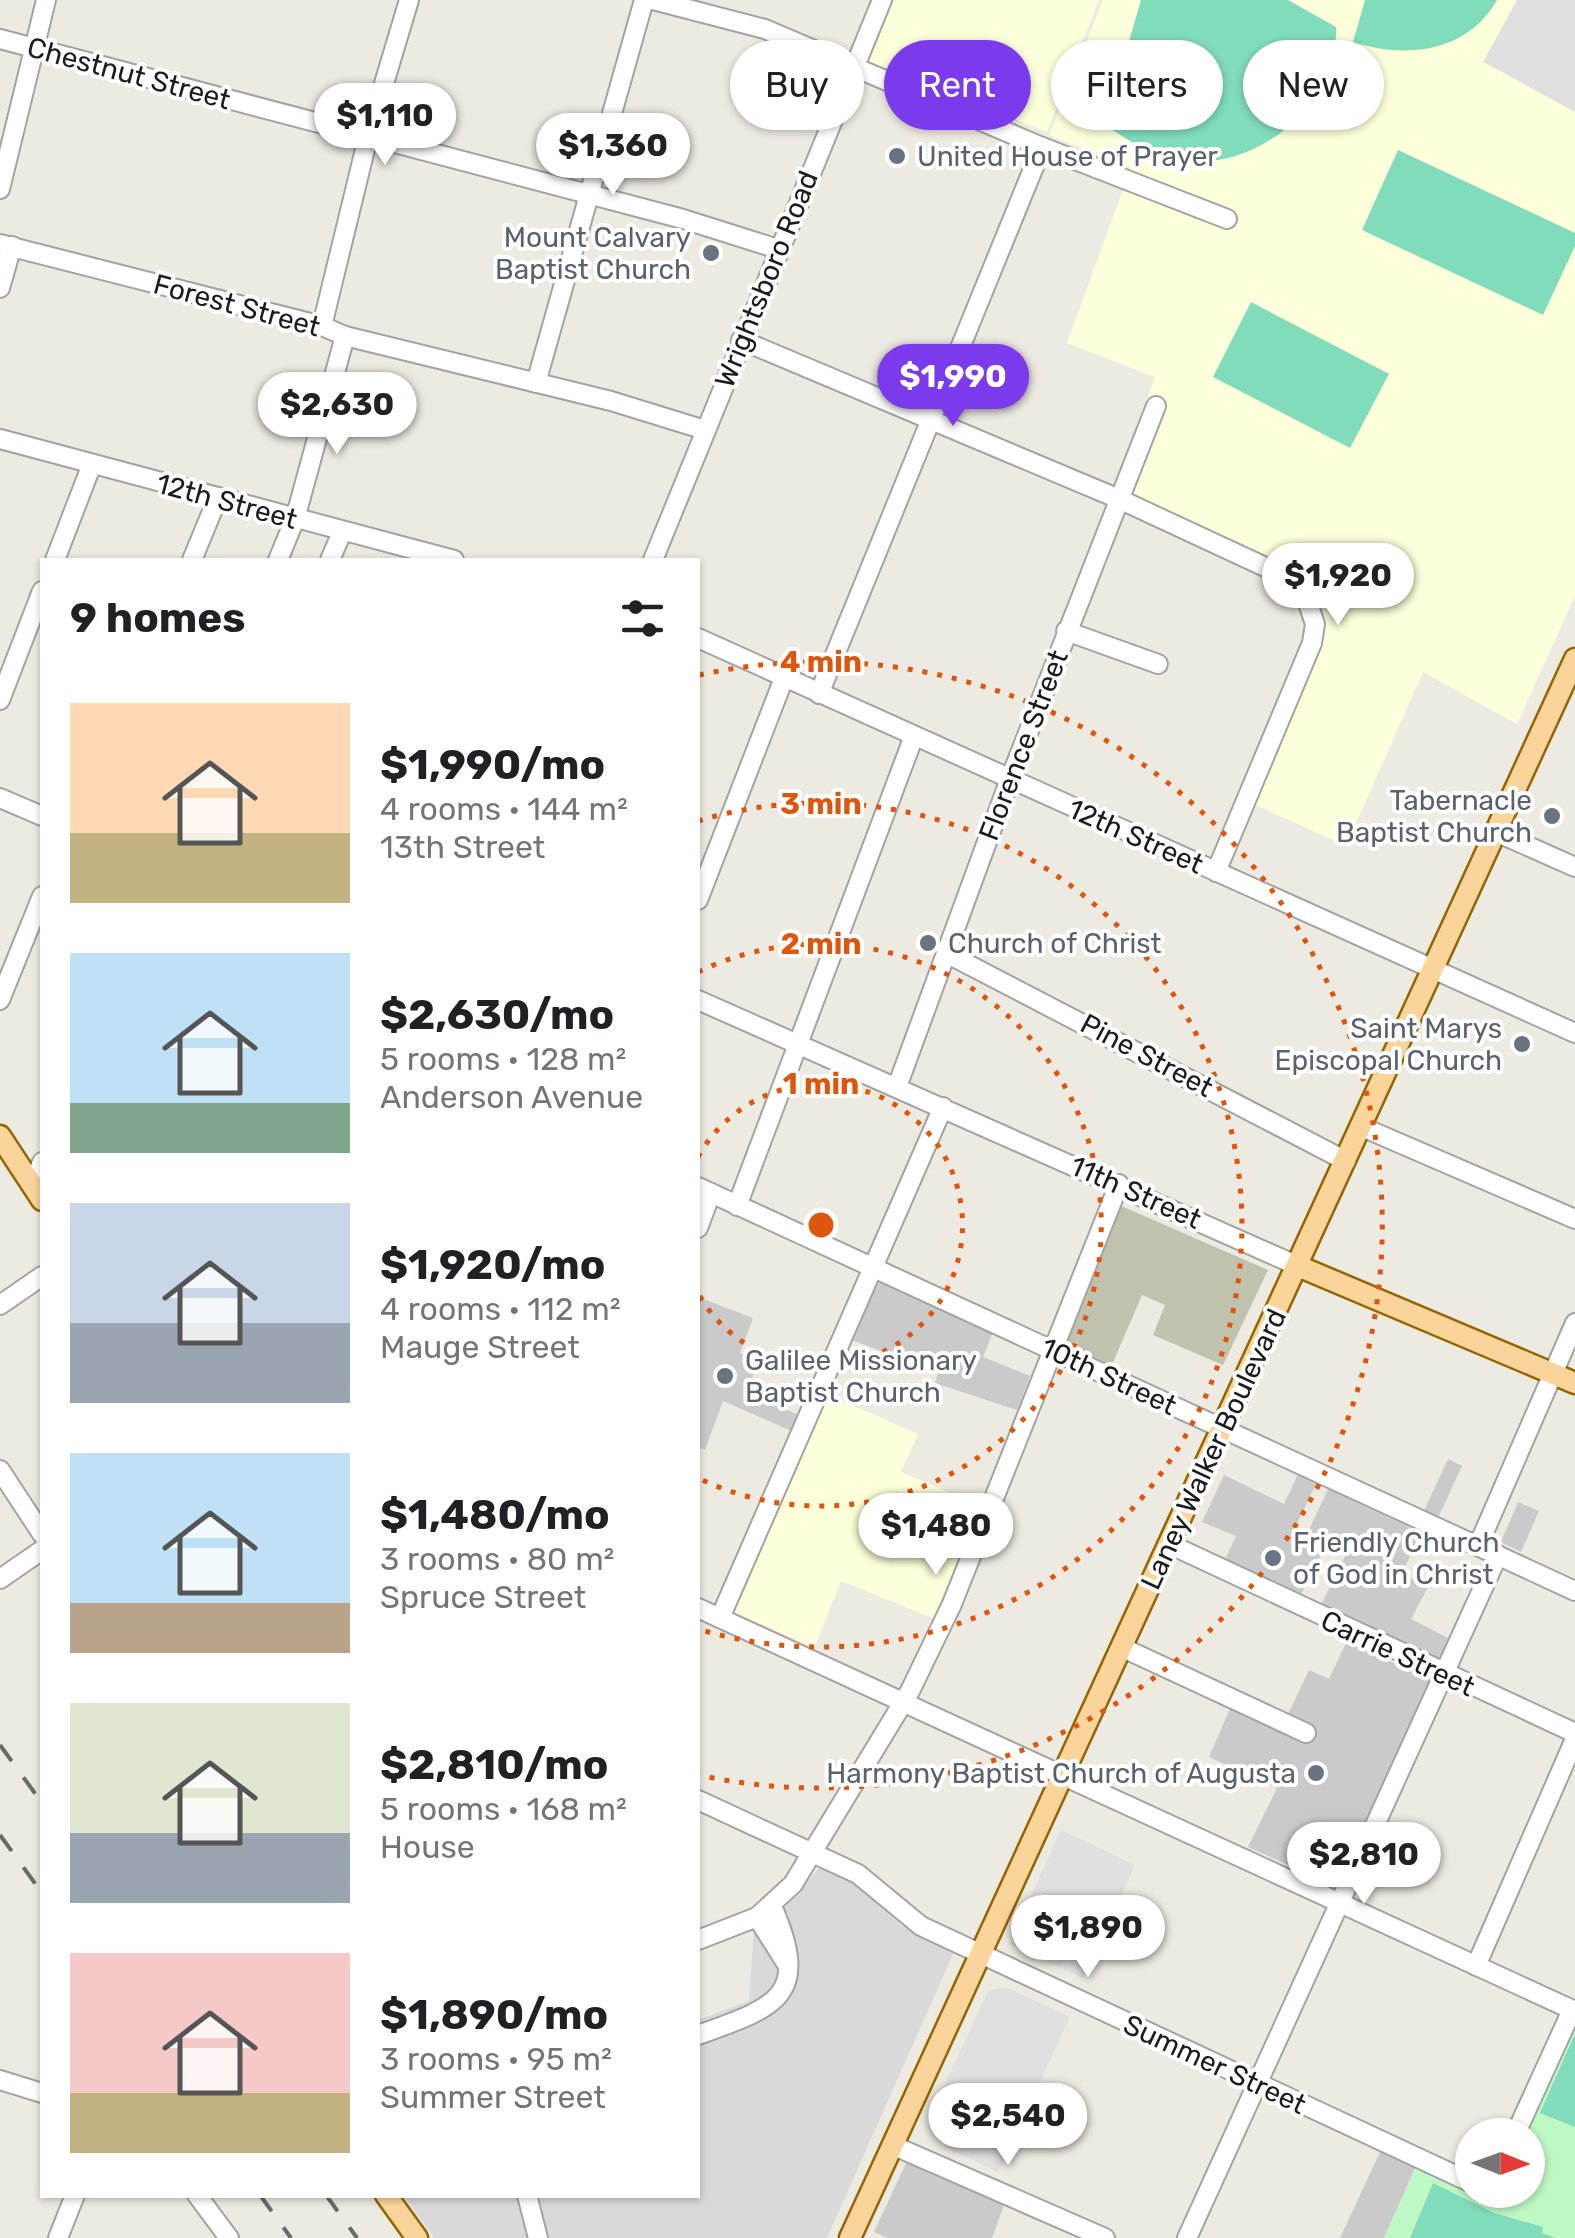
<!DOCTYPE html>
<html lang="en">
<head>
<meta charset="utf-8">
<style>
	body { margin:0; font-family:Rubik,sans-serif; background:#f2f2f2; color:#202124; height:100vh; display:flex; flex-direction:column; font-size:38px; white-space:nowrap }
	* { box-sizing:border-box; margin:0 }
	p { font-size:32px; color:#757577 }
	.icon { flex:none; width:55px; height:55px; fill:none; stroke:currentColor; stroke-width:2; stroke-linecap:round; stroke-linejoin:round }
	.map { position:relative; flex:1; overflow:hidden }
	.side { position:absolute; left:40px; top:558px; width:660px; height:1640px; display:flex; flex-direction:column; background:#fff; border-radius:0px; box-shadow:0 2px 8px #0004 }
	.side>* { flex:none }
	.banner { position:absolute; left:730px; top:40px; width:695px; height:90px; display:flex; gap:20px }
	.needle { width:65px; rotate:91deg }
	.controls { position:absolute; left:1455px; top:2118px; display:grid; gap:20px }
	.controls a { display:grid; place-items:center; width:90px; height:90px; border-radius:50%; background:#fff; box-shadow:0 2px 8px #0004; font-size:50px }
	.price { position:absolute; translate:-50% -85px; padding:0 22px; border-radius:35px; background:#fff; color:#222; font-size:32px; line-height:65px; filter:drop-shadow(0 2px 5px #0008) }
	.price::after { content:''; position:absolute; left:50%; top:60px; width:30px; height:22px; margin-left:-15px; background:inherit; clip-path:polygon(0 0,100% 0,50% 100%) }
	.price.current { background:#7c3aed; color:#fff }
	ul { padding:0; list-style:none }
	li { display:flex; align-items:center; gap:30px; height:250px; padding:0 30px }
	li span { display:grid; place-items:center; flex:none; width:280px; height:200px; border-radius:0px; color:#555 }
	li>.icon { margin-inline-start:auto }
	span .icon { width:120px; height:120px; fill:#fffc; stroke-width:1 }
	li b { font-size:42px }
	h2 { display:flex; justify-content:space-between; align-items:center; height:120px; padding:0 30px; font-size:42px }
	.tag { padding:0 35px; border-radius:45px; background:#fff; box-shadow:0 2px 8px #0004; font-size:35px; line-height:90px }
	.tag.current { background:#7c3aed; color:#fff }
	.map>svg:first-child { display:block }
	.residential { fill:#dad9d9 }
	.education { fill:#fdfeda }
	.religious { fill:#cacaca }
	.construction { fill:#c1c2ad }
	.park { fill:#bef8c4 }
	.pitch { fill:#80dcbb }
	.parking { fill:#e0e0e0 }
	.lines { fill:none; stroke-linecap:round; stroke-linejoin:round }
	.minor-casing { stroke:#a3a3a3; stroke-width:22 }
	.major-casing { stroke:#926702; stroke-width:25 }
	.minor { stroke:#fff; stroke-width:18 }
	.major { stroke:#fad49a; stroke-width:20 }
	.rail { stroke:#6a6a6a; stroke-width:4; stroke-dasharray:20 20; stroke-linecap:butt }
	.ring { fill:none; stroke:#de560d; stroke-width:5; stroke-dasharray:5 10 }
	.worship-dot { fill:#6b7280; stroke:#fff; stroke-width:4 }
	.labels { text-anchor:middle; stroke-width:8; stroke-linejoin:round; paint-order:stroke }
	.street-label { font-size:28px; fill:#1c1c1c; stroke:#fff }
	.worship-label { font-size:28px; fill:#5b616d; stroke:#fff; text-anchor:start }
	.centre { fill:#de560d; stroke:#fff; stroke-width:5 }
	.ring-label { font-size:30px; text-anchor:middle; font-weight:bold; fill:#de560d; stroke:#fff; stroke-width:8; stroke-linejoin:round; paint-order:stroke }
</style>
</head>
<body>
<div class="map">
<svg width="1575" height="2238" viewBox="0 0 1575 2238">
	<rect width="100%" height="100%" fill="#edeae2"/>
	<!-- residential -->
	<path class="residential" d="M819 1868 853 1882 901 1925 954 1952 827 2238H434L403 2195H698V2020L749 2001 754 1929 783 1910Z"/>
	<!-- education -->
	<g class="education">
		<path d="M893 0H1099L1047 132 866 60Z"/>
		<path d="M1103 0H1575V596L1517 724 1423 672 1346 846 1256 805 1321 645V613L1315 599 1297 576 1277 563 1114 487 1155 377 1067 343 1131 168 1049 135Z"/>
		<path d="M829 1395 918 1434 901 1472 981 1506 933 1618 841 1581 814 1648 732 1611Z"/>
	</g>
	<!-- religious -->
	<g class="religious">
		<path d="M879 1280 993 1332 983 1357 1030 1376 1017 1410 935 1383 938 1373 852 1340Z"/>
		<path d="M698 1297 753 1318 740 1353 758 1361 747 1392 803 1417 796 1433 723 1401 705 1450 698 1447Z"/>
		<path d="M1448 1459 1462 1466 1438 1518 1429 1514 1402 1574 1428 1587 1411 1619 1450 1639 1440 1659 1321 1605 1345 1556 1325 1546 1301 1595 1225 1560 1236 1536 1202 1522 1224 1475 1284 1504 1298 1474 1316 1484 1294 1530 1306 1536 1328 1489 1415 1530Z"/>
		<path d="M1518 1502 1539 1511 1521 1552 1501 1542Z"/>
		<path d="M1347 1641 1430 1680 1337 1887 1248 1847 1277 1788 1209 1757 1231 1706 1281 1729 1309 1670 1329 1679Z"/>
		<path d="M1380 2152 1415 2168 1384 2238H1340Z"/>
		<path d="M907 2161 1004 2205 992 2238H888L874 2232Z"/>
	</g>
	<!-- construction -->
	<path class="construction" d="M1119 1205 1268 1270 1223 1365 1153 1335 1165 1305 1142 1295 1111 1367 1062 1343Z"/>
	<!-- park -->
	<path class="park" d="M1575 2024V2238H1384L1416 2167 1484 2197 1498 2190H1528L1525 2135Z"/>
	<!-- pitch -->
	<g class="pitch">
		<path d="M1141 0H1288L1336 27C1339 104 1256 173 1180 160 1153 155 1126 141 1105 124Z"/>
		<path d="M1365 0H1497C1467 53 1405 59 1353 42Z"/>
		<path d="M1398 150 1575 233V246L1543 315 1362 230Z"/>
		<path d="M1251 302 1389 374 1350 448 1213 377Z"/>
		<path d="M1574 2036H1575V2127L1540 2113Z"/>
		<path d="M1433 2183 1494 2213 1543 2227 1542 2233 1555 2238H1410Z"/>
	</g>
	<!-- parking -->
	<g class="parking">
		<path d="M1517 0H1575V112L1483 62Z"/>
		<path d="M1061 1830 1135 1865 1083 1978 1009 1944Z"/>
		<path d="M1006 1987 1070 2017 998 2172 945 2147 962 2110 938 2099 988 1991Z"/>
	</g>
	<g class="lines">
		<!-- minor casing -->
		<g class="minor-casing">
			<g id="minor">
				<path d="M653 0 765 29 1042 147 1227 219"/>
				<path d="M0 39 683 219 778 249"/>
				<path d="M0 189 46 0"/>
				<path d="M0 244 322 326 345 336 611 401 705 430"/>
				<path d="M0 288 12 246"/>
				<path d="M322 326 368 137 409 0"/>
				<path d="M741 340 1119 499 1276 572 1298 588 1308 603 1315 624 1312 643 1216 872"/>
				<path d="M536 383 644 0"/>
				<path d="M0 439 454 560"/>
				<path d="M55 560 92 464"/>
				<path d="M192 560 218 497"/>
				<path d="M278 560 295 519 345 336"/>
				<path d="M330 560 342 532"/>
				<path d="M653 560 882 0"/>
				<path d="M1066 631 1158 664"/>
				<path d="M698 638 1575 1033"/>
				<path d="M819 694 1042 147"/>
				<path d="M0 700 42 591"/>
				<path d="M0 798 42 816"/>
				<path d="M1496 832 1575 867"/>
				<path d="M698 900 784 678"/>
				<path d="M946 953 1346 1161"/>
				<path d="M0 1000 42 896"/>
				<path d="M698 1000 1298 1266"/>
				<path d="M897 1087 1010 779 1156 406"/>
				<path d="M1362 1127 1575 1219"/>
				<path d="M33 1185 42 1162"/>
				<path d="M698 1187 1575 1591"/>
				<path d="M737 1206 914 736"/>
				<path d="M698 1228 711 1193"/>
				<path d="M0 1305 42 1276"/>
				<path d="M0 1470 42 1534"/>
				<path d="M1169 1544 1575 1733"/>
				<path d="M1478 1546 1575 1323"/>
				<path d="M0 1579 42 1550"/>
				<path d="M698 1608 1575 2011"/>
				<path d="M720 1618 943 1107"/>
				<path d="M1121 1647 1306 1733"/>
				<path d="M698 1800 858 1874 921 1926 1472 2183"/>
				<path d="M757 1917 786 1963"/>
				<path d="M698 1940 757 1917 793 1884 910 1691 952 1604 1119 1184"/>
				<path d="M1476 1966 1575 1739"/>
				<path d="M698 2035C776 2007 812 1997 772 1906"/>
				<path d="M0 2080 42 2093"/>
				<path d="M1515 2135 1572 2010"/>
				<path d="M892 2145 1105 2238"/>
				<path d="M197 2195 229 2238"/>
				<path d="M527 2195 538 2238"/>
				<path d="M58 2238 75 2195"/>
				<path d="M1187 2238 1498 1555"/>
			</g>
		</g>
		<!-- major casing -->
		<g class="major-casing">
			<g id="major">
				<path d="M0 1136 42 1200"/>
				<path d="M1298 1266 1575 1383"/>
				<path d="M386 2195 417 2238"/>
				<path d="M850 2238 1575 659"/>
			</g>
		</g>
		<!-- minor -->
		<use href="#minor" class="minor"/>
		<!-- major -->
		<use href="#major" class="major"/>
		<!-- rail -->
		<g class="rail">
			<path d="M0 1745 42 1803"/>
			<path d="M0 1835 42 1893"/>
			<path d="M260 2195 291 2238"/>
			<path d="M326 2195 357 2238"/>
		</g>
	</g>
	<!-- distance rings -->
	<g class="ring">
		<path d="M698 1157A141 141 0 1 1 698 1293"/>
		<path d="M698 972A281 281 0 1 1 698 1478"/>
		<path d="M698 821A422 422 0 1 1 698 1629"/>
		<path d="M699 675A563 563 0 1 1 699 1775"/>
	</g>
	<!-- markers -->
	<g class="worship-dot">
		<circle cx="897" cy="156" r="10"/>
		<circle cx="711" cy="253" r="10"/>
		<circle cx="1552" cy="816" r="10"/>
		<circle cx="928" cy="943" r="10"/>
		<circle cx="1522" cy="1044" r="10"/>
		<circle cx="725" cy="1376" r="10"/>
		<circle cx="1273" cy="1558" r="10"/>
		<circle cx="1316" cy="1773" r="10"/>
	</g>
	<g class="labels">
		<!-- street labels -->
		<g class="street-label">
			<text transform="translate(129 73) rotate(15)" y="10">Chestnut Street</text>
			<text transform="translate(766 279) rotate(-68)" y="10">Wrightsboro Road</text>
			<text transform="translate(237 305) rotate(15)" y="10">Forest Street</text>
			<text transform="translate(227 501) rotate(15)" y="10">12th Street</text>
			<text transform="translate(1023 745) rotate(-69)" y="10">Florence Street</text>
			<text transform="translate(1136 836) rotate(24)" y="10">12th Street</text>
			<text transform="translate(1147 1055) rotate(28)" y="10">Pine Street</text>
			<text transform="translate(1136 1192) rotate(24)" y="10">11th Street</text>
			<text transform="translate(1109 1376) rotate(25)" y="10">10th Street</text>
			<text transform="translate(1213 1449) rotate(-65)" y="10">Laney Walker Boulevard</text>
			<text transform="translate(1398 1653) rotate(25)" y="10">Carrie Street</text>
			<text transform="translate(1215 2064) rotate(25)" y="10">Summer Street</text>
		</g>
		<!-- worship labels -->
		<g class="worship-label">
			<text x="917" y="166">United House of Prayer</text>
			<text x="691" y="247" text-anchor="end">Mount Calvary<tspan x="691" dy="32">Baptist Church</tspan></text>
			<text x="1532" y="810" text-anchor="end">Tabernacle<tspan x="1532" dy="32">Baptist Church</tspan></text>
			<text x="948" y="953">Church of Christ</text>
			<text x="1502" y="1038" text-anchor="end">Saint Marys<tspan x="1502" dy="32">Episcopal Church</tspan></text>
			<text x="745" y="1370">Galilee Missionary<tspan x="745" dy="32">Baptist Church</tspan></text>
			<text x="1293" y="1552">Friendly Church<tspan x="1293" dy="32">of God in Christ</tspan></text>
			<text x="1296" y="1783" text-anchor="end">Harmony Baptist Church of Augusta</text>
		</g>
	</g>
	<circle cx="821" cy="1225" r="15" class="centre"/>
	<g class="ring-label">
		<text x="821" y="672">4 min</text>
		<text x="821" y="814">3 min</text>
		<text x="821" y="954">2 min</text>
		<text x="821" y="1094">1 min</text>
	</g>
</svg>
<div class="controls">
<a><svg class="needle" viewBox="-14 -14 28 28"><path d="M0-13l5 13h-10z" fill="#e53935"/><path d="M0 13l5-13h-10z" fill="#757577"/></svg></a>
</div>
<b class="price" style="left:385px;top:168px">$1,110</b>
<b class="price" style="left:613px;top:198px">$1,360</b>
<b class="price current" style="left:953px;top:429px">$1,990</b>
<b class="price" style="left:337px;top:457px">$2,630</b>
<b class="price" style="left:1338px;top:628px">$1,920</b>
<b class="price" style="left:936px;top:1578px">$1,480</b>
<b class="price" style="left:1364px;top:1907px">$2,810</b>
<b class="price" style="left:1088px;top:1980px">$1,890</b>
<b class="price" style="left:1008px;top:2168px">$2,540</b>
<div class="banner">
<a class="tag">Buy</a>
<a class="tag current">Rent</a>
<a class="tag">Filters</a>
<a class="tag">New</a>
</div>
<section class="side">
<h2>9 homes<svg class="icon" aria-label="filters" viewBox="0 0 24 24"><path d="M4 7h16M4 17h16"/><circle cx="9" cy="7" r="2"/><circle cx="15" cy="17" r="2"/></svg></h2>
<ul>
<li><span style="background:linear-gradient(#ffd9b3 65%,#c2b280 0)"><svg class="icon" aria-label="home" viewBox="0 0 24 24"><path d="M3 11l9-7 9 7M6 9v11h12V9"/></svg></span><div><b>$1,990/mo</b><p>4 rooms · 144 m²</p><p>13th Street</p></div></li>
<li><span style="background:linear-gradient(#bfe0f5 75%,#7fa58c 0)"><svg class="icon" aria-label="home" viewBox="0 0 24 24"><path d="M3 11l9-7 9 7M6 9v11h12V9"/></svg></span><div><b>$2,630/mo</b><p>5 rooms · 128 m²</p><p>Anderson Avenue</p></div></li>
<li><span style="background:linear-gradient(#c9d6e8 60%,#9aa5b1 0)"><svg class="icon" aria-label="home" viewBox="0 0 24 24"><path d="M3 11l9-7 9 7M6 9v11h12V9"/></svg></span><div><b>$1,920/mo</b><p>4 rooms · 112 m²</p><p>Mauge Street</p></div></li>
<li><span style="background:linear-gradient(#bfe0f5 75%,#b9a48a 0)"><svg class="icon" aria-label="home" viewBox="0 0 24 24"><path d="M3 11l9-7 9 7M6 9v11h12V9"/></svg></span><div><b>$1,480/mo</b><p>3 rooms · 80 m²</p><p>Spruce Street</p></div></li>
<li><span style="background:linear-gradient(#dfe7d0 65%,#9aa5b1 0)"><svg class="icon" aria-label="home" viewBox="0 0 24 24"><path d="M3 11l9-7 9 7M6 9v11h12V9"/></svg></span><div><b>$2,810/mo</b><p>5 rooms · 168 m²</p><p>House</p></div></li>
<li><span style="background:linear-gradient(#f6c9c9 70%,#c2b280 0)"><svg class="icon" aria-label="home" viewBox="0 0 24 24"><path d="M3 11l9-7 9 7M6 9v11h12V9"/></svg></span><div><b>$1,890/mo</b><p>3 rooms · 95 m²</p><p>Summer Street</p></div></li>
</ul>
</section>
</div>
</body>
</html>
